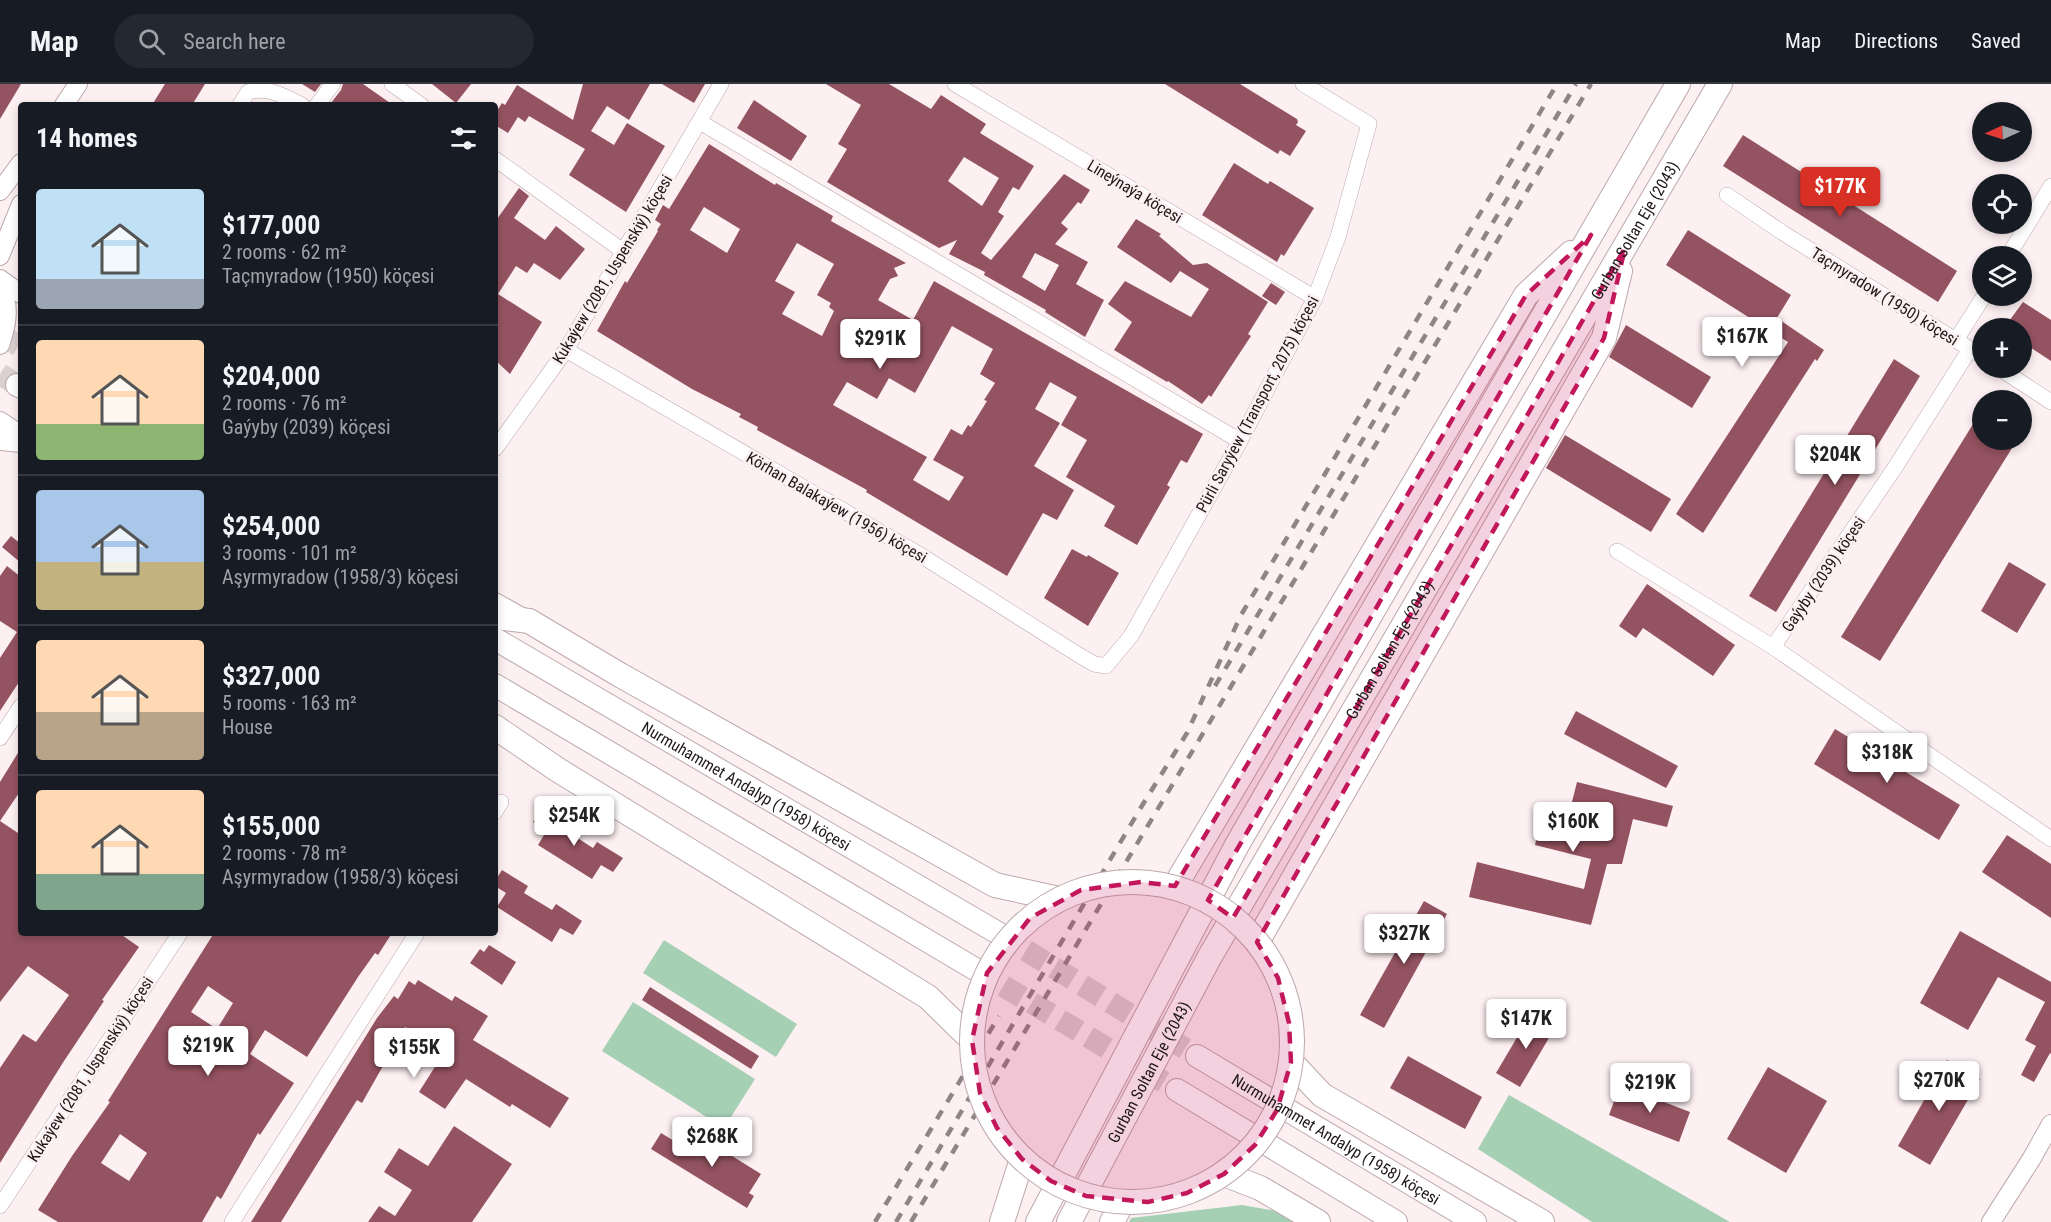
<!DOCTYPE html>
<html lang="en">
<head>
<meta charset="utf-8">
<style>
	body { margin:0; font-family:"Roboto Condensed",sans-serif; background:#242831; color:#f1f3f6; height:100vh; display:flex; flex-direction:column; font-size:22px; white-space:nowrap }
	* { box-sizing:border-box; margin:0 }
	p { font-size:20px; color:#9ea1a6 }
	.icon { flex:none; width:33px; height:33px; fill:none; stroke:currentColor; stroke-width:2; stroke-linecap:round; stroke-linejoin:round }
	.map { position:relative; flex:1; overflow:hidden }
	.details { position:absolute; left:18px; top:18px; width:480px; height:834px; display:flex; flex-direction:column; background:#171b24; border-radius:6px; box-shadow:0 3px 9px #0003 }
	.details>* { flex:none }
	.needle { width:39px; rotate:267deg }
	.controls { position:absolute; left:1972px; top:18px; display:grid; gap:12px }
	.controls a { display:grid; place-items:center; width:60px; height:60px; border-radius:50%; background:#171b24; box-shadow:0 3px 9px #0003; font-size:30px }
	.price { position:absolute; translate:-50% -51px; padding:0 14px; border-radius:6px; background:#fff; color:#222; font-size:20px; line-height:39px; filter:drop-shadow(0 2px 3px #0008) }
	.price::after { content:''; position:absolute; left:50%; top:36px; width:18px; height:14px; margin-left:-9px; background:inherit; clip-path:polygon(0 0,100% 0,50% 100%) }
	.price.on { background:#d93025; color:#fff }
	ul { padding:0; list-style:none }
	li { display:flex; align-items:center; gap:18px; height:150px; padding:0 18px }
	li+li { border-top:2px solid #363941 }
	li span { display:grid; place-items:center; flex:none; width:168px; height:120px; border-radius:6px; color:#555 }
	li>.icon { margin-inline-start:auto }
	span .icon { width:72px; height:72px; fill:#fffc; stroke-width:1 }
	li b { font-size:26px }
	h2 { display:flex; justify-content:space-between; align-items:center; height:72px; padding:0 18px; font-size:26px }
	header { display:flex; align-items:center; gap:36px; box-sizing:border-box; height:84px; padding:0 30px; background:#171b24; border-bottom:2px solid #363941 }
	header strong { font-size:28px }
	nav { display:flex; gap:33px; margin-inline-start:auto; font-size:21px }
	.search { width:420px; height:54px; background:#242831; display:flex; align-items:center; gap:15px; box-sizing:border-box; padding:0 21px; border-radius:33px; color:#9ea1a6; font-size:22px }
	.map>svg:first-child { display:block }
	.green { fill:#a5d0b4 }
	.building { fill:#945360; fill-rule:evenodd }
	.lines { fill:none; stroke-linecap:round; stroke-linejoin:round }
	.primary-tunnel { stroke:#dccfd1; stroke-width:22; stroke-dasharray:22 11; stroke-linecap:butt }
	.minor-casing { stroke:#bda8ab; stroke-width:16 }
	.tertiary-casing { stroke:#bda8ab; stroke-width:20 }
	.primary-casing { stroke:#bda8ab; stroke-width:24 }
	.trunk-casing { stroke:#bda8ab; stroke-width:26 }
	.minor { stroke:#fff; stroke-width:15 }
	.tertiary { stroke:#fff; stroke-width:18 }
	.primary { stroke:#fff; stroke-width:22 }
	.trunk { stroke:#fff; stroke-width:24 }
	.rail { stroke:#8f8586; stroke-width:4.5; stroke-dasharray:10 10; stroke-linecap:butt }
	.trunk-bridge-casing { stroke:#bda8ab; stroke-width:26; stroke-linecap:butt }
	.trunk-bridge { stroke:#fff; stroke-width:24 }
	.marked { fill:#c2185b; fill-opacity:0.2; stroke:#c2185b; stroke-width:4.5; stroke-dasharray:12 8; stroke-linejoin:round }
	.labels { text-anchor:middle; stroke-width:5; stroke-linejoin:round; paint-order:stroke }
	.street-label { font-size:16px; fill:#1e1718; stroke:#fdf0f2 }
</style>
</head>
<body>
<header>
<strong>Map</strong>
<div class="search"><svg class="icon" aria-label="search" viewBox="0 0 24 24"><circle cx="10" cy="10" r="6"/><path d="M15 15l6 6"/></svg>Search here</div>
<nav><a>Map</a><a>Directions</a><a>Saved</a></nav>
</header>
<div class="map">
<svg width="2051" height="1138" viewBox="0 0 2051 1138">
	<rect width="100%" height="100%" fill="#fdf0f2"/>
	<!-- green -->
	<g class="green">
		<path d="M664 856 797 940 776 973 643 889Z"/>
		<path d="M633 918 755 995 724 1044 602 967Z"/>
		<path d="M1509 1011 1730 1138H1592L1478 1065Z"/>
		<path d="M1242 1121 1276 1127 1294 1138H1129L1131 1134Z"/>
	</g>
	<!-- building -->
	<g class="building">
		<path d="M0 0H21L0 35Z"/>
		<path d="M165 0H205L192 21H152Z"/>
		<path d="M302 0H321L315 8Z"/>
		<path d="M343 0H363L393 21H334L331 19 341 6Z"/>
		<path d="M432 0H471L456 19Z"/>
		<path d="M583 0H650L629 36 607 22 591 47 614 61 627 39 665 62 626 128 569 91 585 65 529 32 525 38 518 33 508 49 495 41V30L502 19 505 21 517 1 573 36Z"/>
		<path d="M662 0H705L694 19Z"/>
		<path d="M826 0H889L931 25 941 11 986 40 980 49 1034 82 1019 106 1013 103 998 128 1004 132 981 169 991 176 1064 90 1090 106 1081 120 1078 118 1061 139 1068 145 1055 160 1088 178 1076 200 1104 216 1085 253 1045 228 1046 226 984 191 985 188 949 170 957 156 939 164 827 98 847 65 838 60 861 21ZM964 73 999 94 982 122 948 97ZM1035 169 1059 181 1045 207 1022 193Z"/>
		<path d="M1165 0H1240L1297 35 1298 38 1296 41 1306 47 1290 72 1280 66 1278 70Z"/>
		<path d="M754 16 807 52 791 77 737 44Z"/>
		<path d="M1743 51 1957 187 1938 218 1723 82Z"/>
		<path d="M709 60 775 101 776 99 833 132 831 137 906 179 894 184 898 192 890 195 878 216 913 236 934 197 1203 350 1187 379 1181 376 1167 401 1170 403 1137 461 1104 442 1115 422 1066 393 1087 356 1061 341 1077 313 1050 298 1035 325 1060 339 1034 382 1074 406 1057 436 1043 429 1007 492 866 408 867 406 757 346 758 343 739 333 741 330 692 305 597 247 625 197 627 199 658 147 657 146 661 140 655 136 663 121 669 125ZM704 123 740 145 727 169 690 146ZM797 159 834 180 817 211 831 219 829 223 834 227 822 252 782 230 795 208 775 197ZM952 242 993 265 980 290 995 299 984 316 987 317 971 343 968 341 962 351 951 345 933 376 964 393 949 417 913 396 927 373 833 321 847 298 877 315 889 294 915 309Z"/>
		<path d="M1234 79 1268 100 1270 97 1314 124 1284 172 1281 170 1277 178 1202 131Z"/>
		<path d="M519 104 529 112 514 134 545 156 556 142 585 165 560 196 534 179 527 189 516 182 498 210 542 238 510 290 495 276V138Z"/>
		<path d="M1136 135 1161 150 1159 152 1193 181 1207 179 1268 218 1248 250 1251 252 1222 296 1211 313 1209 311 1202 320 1168 297 1167 298 1114 266 1132 238 1108 220 1125 197 1191 233 1209 205 1180 187 1171 199 1117 163Z"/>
		<path d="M1688 146 1791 211 1777 234 1824 266 1817 277 1815 275 1703 449 1676 430 1788 258 1666 181Z"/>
		<path d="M1271 199 1285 208 1276 221 1262 212Z"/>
		<path d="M2023 218 2051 236V277L2022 258V244H2004Z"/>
		<path d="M1626 241 1711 293 1692 324 1609 273Z"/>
		<path d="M1894 275 1920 292 1776 528 1749 512Z"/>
		<path d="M1983 324V356H2017L1880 577 1841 553Z"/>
		<path d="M1565 351 1671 415 1651 448 1546 384Z"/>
		<path d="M11 452 21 460V479L2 463Z"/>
		<path d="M1072 465 1087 473 1088 471 1119 489 1088 542 1044 514Z"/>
		<path d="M2009 478 2046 500 2017 549 1981 527Z"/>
		<path d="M7 482 21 493V595L0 627V574L17 548 0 537V492Z"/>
		<path d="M1647 500 1735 561 1713 592 1643 544 1636 554 1619 542Z"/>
		<path d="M1576 627 1678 682 1666 704 1564 650Z"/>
		<path d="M1835 645 1960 721 1939 756 1814 680Z"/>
		<path d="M21 664V706L0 737 21 751V849H119L139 863 102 916 104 917 64 977 0 1079V984L23 950 36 958 69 911 28 882 0 918V698Z"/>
		<path d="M1577 698 1673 722 1667 743 1633 735 1622 780H1607L1591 841 1469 813 1477 778 1584 805 1591 775 1535 761 1545 720 1570 726Z"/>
		<path d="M542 723 568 740 565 746 593 764 597 758 623 774 613 788 601 781 592 795 538 761 547 746 533 738Z"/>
		<path d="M2007 751 2051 780V834L1982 788Z"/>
		<path d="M502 786 528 802 524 809 552 826 556 820 582 837 573 851 560 844 552 858 497 823 506 809 495 802V797Z"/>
		<path d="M1424 817 1447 830 1384 944 1360 931Z"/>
		<path d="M1960 847 2051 898V970L2050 969 2034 998 2021 991 2036 962 2025 956 2045 918 1998 893 1968 946 1920 919Z"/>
		<path d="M214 849H392L378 871 375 869 358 893 307 973 265 946 250 970 294 999 260 1051 258 1049 221 1115 217 1112 202 1138H58L38 1126 72 1072 110 1018 108 1017ZM208 902 233 919 217 945 191 928ZM120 1050 147 1069 129 1097 101 1079Z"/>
		<path d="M489 861 516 878 502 901 470 879 480 865 484 868Z"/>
		<path d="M418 896 452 917 455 912 488 932 473 956 569 1014 550 1044 512 1020 510 1023 466 995 445 1025 419 1008 438 978 426 970 433 959 405 943 362 1019 357 1016 281 1138H251L377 934 394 912 398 915 409 897 415 901Z"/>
		<path d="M650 903 759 972 751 985 642 916Z"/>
		<path d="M1532 928 1556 942 1520 1003 1496 989Z"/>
		<path d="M1408 972 1482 1013 1465 1045 1390 1004Z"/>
		<path d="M1947 976 1980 995 1930 1081 1898 1062Z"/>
		<path d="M1768 983 1827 1017 1786 1089 1727 1055Z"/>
		<path d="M1620 1001 1690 1028 1679 1058 1609 1031Z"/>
		<path d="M454 1042 512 1080 472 1138H368L379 1122 395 1132 412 1106 384 1088 399 1064 428 1082Z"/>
		<path d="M661 1049 699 1072 708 1057 761 1090 749 1109 754 1112 747 1124 651 1065Z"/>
	</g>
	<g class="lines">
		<!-- primary-tunnel -->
		<g class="primary-tunnel">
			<path d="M0 250 21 263"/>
			<path d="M0 290 17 301"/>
			<path d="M998 849 1197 972"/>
			<path d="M975 885 1177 1006"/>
		</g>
		<!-- minor casing -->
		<g class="minor-casing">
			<g id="minor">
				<path d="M392 0 421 21"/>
				<path d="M955 0 1315 214"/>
				<path d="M240 21 248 8C269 2 283 12 302 21"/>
				<path d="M317 21 333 0"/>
				<path d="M700 38 1240 357"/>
				<path d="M495 75 623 167"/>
				<path d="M1727 111 1783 149 1983 273"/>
				<path d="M2008 172 2051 102"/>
				<path d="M1956 256 1984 212"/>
				<path d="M566 266 922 472 1077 570 1094 580 1106 582 1131 552 1240 357 1315 214 1338 153 1369 40 1303 0"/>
				<path d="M1999 284 2051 318"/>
				<path d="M495 365 566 266 721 0"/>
				<path d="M1617 467 1773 563 2051 755"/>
				<path d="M1773 563 1896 382 1970 265"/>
				<path d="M0 654 21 622"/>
				<path d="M495 728 501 718"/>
				<path d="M0 1122 180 849"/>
				<path d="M232 1138 417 849"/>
			</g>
		</g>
		<!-- tertiary casing -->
		<g class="tertiary-casing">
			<g id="tertiary">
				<path d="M64 21 78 0"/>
				<path d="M0 107 21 79"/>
				<path d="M0 172 21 120"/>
				<path d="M0 195 21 210"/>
				<path d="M0 202C11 221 7 241 0 261"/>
				<path d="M0 337 21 351"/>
				<path d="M0 357 21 359"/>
				<path d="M495 518 522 533"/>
				<path d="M1991 1138 2032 1074 2051 1040"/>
			</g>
		</g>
		<!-- primary casing -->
		<g class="primary-casing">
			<g id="primary">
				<path d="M17 301 21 303"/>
				<path id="s1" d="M495 555 998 849"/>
				<path d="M495 601 975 885"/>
				<path id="s2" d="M1197 972 1475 1138"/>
				<path d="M1177 1006 1396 1138"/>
			</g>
		</g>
		<!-- trunk casing -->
		<g class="trunk-casing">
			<g id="trunk">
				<path d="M495 533 529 537 620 591 995 801 1059 815"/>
				<path d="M495 643 558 686 928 913 972 956"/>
				<path d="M1175 802 1526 211 1571 169"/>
				<path d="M1257 858 1604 254 1620 187"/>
				<path d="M1291 978 1322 1011 1542 1138"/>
				<path d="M1224 1090 1260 1104 1318 1138"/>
				<path d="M1002 1138 1022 1075"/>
				<path d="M1038 1138 1237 761 1678 0"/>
				<path id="s3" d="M1069 1138 1209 874 1720 0"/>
				<path d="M1112 1138 1122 1119"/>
			</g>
		</g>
		<!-- minor -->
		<use href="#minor" class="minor"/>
		<!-- tertiary -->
		<use href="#tertiary" class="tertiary"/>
		<!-- primary -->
		<use href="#primary" class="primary"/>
		<!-- trunk -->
		<use href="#trunk" class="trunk"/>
		<!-- rail -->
		<g class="rail">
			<path d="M1215 602 1576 0"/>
			<path d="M875 1138 999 932"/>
			<path d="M896 1138 1143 720 1187 649 1241 531 1557 0"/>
			<path d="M911 1138 1591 0"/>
		</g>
		<!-- trunk-bridge casing -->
		<g class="trunk-bridge-casing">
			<circle id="trunk-bridge" cx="1132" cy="958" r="160"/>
		</g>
		<!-- trunk-bridge -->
		<use href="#trunk-bridge" class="trunk-bridge"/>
	</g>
	<!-- marked area -->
	<path class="marked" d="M1591 151 1208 816 1233 834 1625 164 1604 254 1257 858 1278 894 1289 939 1291 978 1277 1026 1255 1061 1224 1090 1187 1109 1148 1118 1086 1112 1051 1097 1022 1075 997 1044 980 1009 972 956 987 889 1030 834 1081 806 1141 798 1175 802 1526 211Z"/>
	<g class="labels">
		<!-- street labels -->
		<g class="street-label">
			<text transform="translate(1135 107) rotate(31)" y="6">Lineýnaýa köçesi</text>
			<text dy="6" stroke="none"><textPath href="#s3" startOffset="1142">Gurban Soltan Eje (2043)</textPath></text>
			<text transform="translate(612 185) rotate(-59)" y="6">Kukaýew (2081, Uspenskiý) köçesi</text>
			<text transform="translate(1885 212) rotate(32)" y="6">Taçmyradow (1950) köçesi</text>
			<text transform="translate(1257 320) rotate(-62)" y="6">Pürli Saryýew (Transport, 2075) köçesi</text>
			<text transform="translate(837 423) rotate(30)" y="6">Körhan Balakaýew (1956) köçesi</text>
			<text transform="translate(1823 490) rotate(-56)" y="6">Gaýyby (2039) köçesi</text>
			<text dy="6" stroke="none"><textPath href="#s3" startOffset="656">Gurban Soltan Eje (2043)</textPath></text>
			<text dy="6" stroke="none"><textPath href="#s1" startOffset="291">Nurmuhammet Andalyp (1958) köçesi</textPath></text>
			<text transform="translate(90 985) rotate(-57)" y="6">Kukaýew (2081, Uspenskiý) köçesi</text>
			<text dy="6" stroke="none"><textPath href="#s3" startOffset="170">Gurban Soltan Eje (2043)</textPath></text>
			<text dy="6" stroke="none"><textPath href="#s2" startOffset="162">Nurmuhammet Andalyp (1958) köçesi</textPath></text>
		</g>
	</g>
</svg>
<div class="controls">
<a><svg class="needle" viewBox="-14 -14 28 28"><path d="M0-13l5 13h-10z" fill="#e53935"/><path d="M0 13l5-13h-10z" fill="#9ea1a6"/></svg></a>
<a><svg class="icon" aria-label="locate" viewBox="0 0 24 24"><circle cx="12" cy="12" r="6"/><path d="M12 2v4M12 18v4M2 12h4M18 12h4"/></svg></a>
<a><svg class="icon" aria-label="layers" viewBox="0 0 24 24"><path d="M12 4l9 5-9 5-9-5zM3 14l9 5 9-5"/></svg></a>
<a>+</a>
<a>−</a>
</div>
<b class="price on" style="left:1840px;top:134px">$177K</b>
<b class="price" style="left:1742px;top:284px">$167K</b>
<b class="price" style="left:880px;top:286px">$291K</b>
<b class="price" style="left:1835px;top:402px">$204K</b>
<b class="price" style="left:1887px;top:700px">$318K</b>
<b class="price" style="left:574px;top:763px">$254K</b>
<b class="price" style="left:1573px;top:769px">$160K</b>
<b class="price" style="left:1404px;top:881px">$327K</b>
<b class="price" style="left:1526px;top:966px">$147K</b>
<b class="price" style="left:208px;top:993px">$219K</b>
<b class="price" style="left:414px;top:995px">$155K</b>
<b class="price" style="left:1939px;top:1028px">$270K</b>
<b class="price" style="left:1650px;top:1030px">$219K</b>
<b class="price" style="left:712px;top:1084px">$268K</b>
<section class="details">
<h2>14 homes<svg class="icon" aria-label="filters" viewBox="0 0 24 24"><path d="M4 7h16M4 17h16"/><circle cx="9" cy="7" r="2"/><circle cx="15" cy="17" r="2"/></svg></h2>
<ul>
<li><span style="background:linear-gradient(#bfe0f5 75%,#9aa5b1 0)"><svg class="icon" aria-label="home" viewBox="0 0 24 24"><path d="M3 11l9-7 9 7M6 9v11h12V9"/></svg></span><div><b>$177,000</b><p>2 rooms · 62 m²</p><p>Taçmyradow (1950) köçesi</p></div></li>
<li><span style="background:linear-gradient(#ffd9b3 70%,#8fb573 0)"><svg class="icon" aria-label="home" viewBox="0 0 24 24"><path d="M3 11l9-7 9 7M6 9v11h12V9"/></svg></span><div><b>$204,000</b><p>2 rooms · 76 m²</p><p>Gaýyby (2039) köçesi</p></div></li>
<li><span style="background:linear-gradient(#a9c7e8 60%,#c2b280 0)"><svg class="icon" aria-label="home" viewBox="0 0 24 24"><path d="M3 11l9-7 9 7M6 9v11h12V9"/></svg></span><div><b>$254,000</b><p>3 rooms · 101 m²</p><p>Aşyrmyradow (1958/3) köçesi</p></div></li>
<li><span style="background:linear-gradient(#ffd9b3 60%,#b9a48a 0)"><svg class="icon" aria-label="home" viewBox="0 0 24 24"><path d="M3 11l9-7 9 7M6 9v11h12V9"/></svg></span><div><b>$327,000</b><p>5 rooms · 163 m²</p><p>House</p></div></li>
<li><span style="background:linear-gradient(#ffd9b3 70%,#7fa58c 0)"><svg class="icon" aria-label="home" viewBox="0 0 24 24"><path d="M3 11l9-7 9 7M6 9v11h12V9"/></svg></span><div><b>$155,000</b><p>2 rooms · 78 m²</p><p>Aşyrmyradow (1958/3) köçesi</p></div></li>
</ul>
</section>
</div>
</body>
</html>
